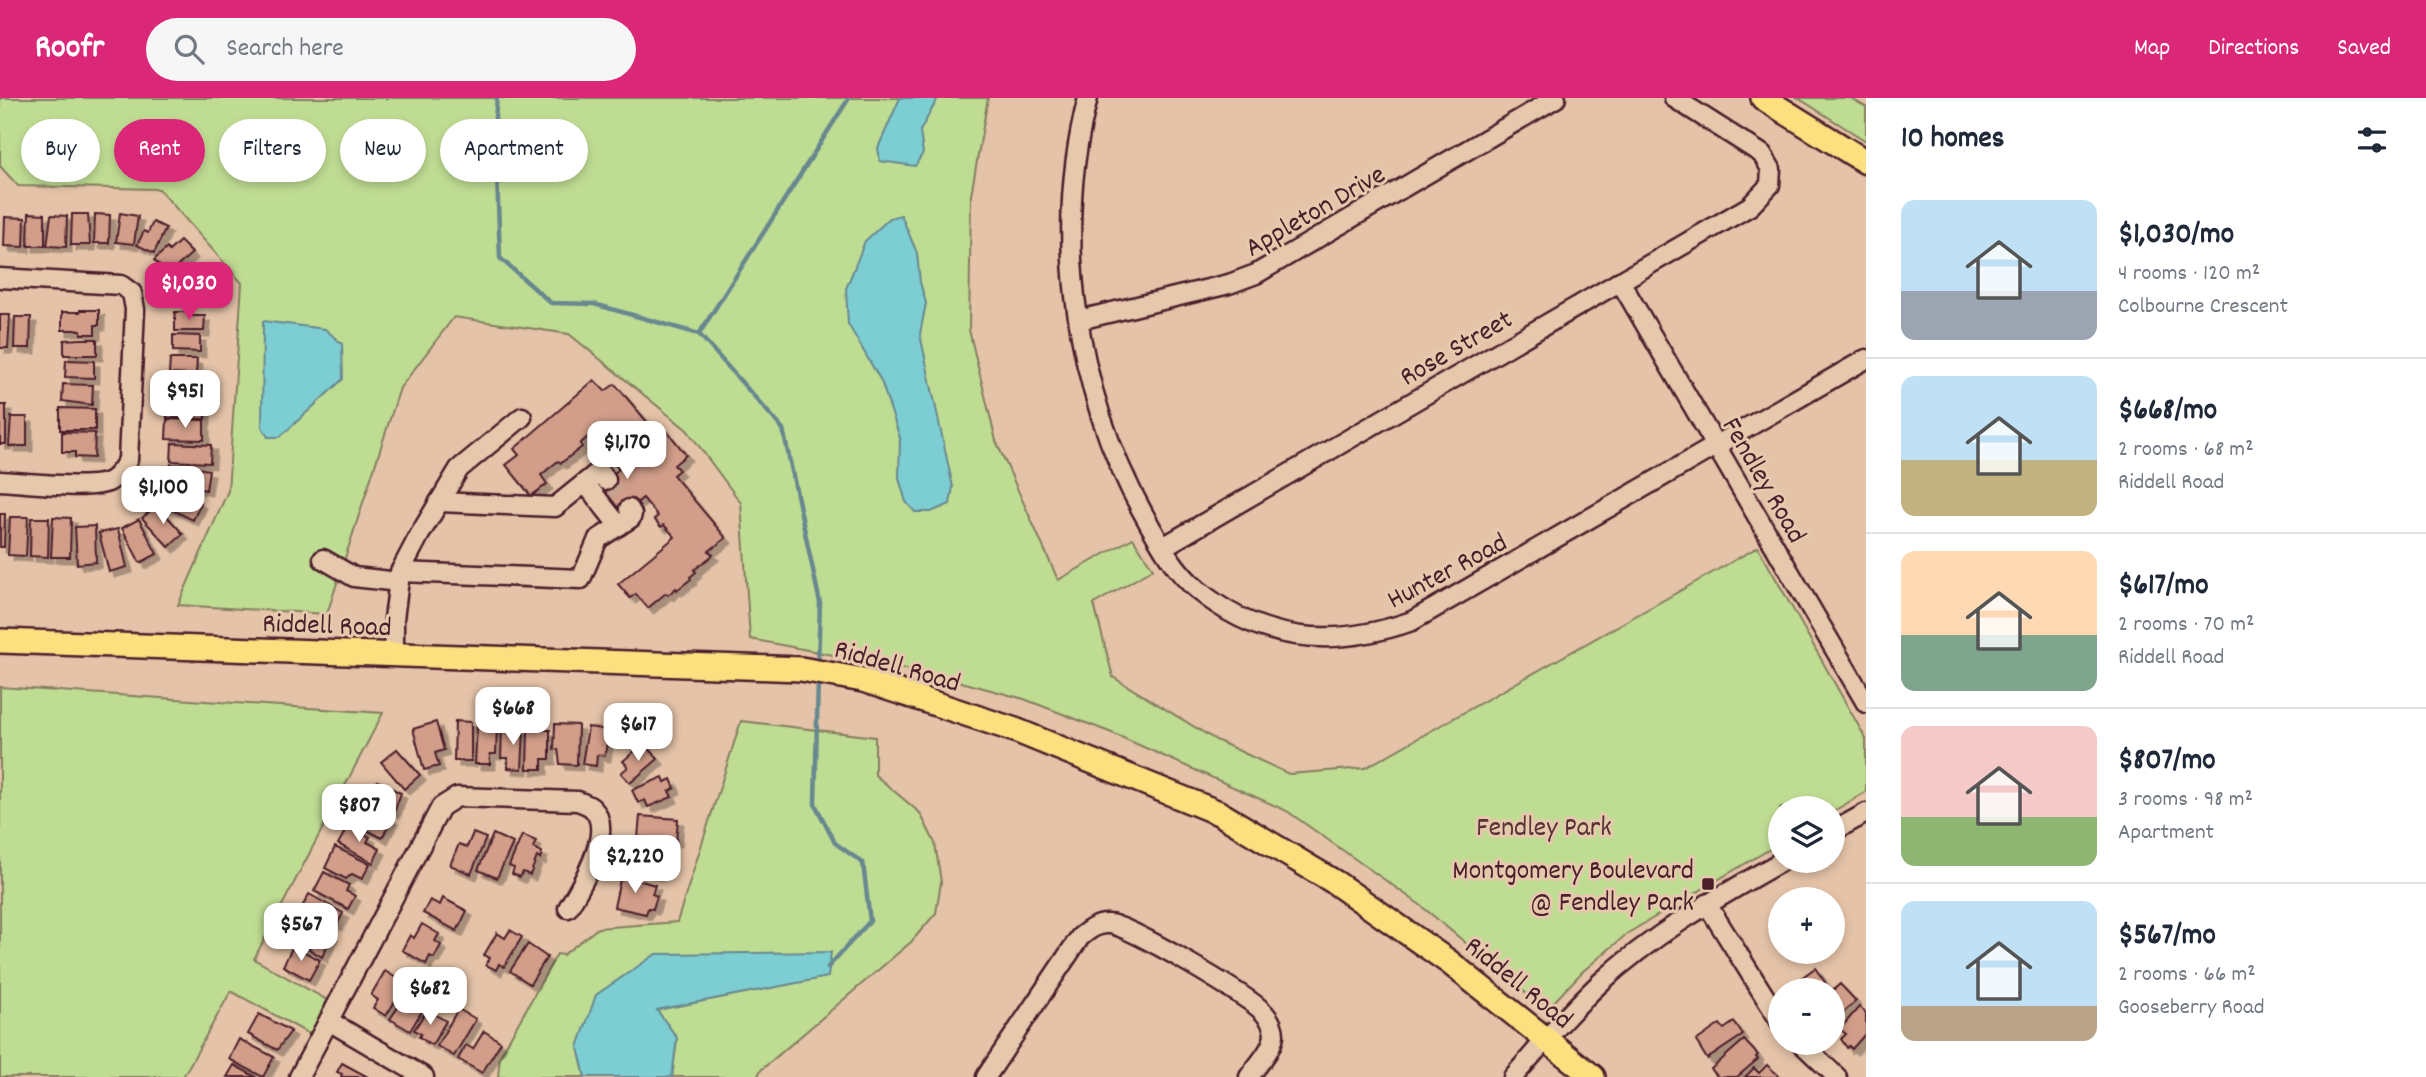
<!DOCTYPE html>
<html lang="en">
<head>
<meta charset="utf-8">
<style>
	body { margin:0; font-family:Dekko,sans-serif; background:#f6f6f7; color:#1f2937; height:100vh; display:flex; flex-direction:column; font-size:26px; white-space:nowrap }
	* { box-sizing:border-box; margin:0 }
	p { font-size:23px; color:#747a83 }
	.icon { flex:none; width:38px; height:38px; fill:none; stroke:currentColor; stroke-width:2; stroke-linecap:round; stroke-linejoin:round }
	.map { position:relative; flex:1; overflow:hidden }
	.details { display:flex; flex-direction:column; background:#fff; width:560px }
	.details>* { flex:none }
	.guide { position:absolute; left:21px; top:21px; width:665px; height:63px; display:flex; gap:14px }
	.tools { position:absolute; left:1768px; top:698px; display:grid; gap:14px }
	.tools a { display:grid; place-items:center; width:77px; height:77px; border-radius:50%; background:#fff; box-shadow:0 4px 10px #0003; font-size:35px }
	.price { position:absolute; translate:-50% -60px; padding:0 16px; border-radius:14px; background:#fff; color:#222; font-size:23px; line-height:46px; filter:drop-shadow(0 2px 4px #0008) }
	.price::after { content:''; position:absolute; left:50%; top:42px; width:21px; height:16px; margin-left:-10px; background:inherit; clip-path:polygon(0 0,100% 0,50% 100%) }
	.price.active { background:#db2777; color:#fff }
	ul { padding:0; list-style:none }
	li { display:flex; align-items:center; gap:21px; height:175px; padding:0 35px }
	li+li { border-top:2px solid #e0e1e3 }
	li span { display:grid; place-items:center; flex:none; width:196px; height:140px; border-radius:14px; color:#555 }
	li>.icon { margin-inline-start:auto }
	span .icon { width:84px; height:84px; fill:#fffc; stroke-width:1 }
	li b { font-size:30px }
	h2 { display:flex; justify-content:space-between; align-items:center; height:84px; padding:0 35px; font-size:30px }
	.pill { padding:0 24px; border-radius:32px; background:#fff; box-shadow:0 4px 10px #0003; font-size:24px; line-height:63px }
	.pill.active { background:#db2777; color:#fff }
	header { display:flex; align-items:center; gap:42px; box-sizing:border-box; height:98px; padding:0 35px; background:#db2777; color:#fff }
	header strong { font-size:33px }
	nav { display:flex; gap:38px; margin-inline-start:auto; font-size:24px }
	.search { width:490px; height:63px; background:#f6f6f7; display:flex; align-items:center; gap:18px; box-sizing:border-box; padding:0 24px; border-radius:38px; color:#747a83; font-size:26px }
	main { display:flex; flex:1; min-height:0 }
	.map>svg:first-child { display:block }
	.green { fill:#bfdc93; stroke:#847e5f; stroke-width:2 }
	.water { fill:#7cced2; stroke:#68888f; stroke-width:2 }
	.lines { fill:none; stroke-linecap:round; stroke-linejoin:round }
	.stream { stroke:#68888f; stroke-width:4.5 }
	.building { fill:#d29e8a; stroke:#4a1f2b; stroke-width:2; filter:url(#shadow) }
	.minor-tunnel { stroke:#c6a28f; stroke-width:18; stroke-dasharray:18 9; stroke-linecap:butt }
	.minor-casing { stroke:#4a1f2b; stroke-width:23 }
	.major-casing { stroke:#4a1f2b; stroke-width:28 }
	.minor { stroke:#e6c9ad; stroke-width:18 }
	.major { stroke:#fce080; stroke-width:23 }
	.poi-dot { fill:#4a1f2b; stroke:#e6c9ad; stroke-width:2.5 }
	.labels { text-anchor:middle; stroke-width:6; stroke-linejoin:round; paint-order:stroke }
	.street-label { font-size:28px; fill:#4a1f2b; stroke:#e6c9ad }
	.park-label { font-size:28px; fill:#563235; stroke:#e6c9ad }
	.poi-label { font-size:28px; fill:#4a1f2b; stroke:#e6c9ad; text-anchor:end }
</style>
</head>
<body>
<header>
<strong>Roofr</strong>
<div class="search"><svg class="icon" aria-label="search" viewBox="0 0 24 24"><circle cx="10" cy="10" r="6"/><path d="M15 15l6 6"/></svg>Search here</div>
<nav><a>Map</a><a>Directions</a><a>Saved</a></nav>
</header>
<main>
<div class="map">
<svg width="1866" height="979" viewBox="0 0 1866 979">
	<defs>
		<filter id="shadow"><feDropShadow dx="5.5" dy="5.5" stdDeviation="0" flood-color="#0004"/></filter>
	</defs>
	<rect width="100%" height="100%" fill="#e5c3a8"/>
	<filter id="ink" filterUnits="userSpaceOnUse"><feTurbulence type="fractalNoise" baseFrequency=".0143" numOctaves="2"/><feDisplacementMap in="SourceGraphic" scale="14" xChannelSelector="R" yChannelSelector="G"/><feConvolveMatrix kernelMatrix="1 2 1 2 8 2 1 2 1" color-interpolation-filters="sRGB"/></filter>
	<g filter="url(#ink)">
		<!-- green -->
		<g class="green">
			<path d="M0 0H988L971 97 969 232 996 343 1058 482 1133 440 1153 471 1094 506 1113 579 1216 642 1289 676 1365 670 1758 449 1866 641V694L1832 714V710H1780V745L1628 835 1582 874 1551 907 1533 901 1419 806 1287 713 1112 635 1024 601 932 576 750 541 741 405 687 332 569 236 454 219 400 290 327 516 178 507 228 393 242 185 159 91 18 88 0 68Z"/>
			<path d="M1798 0H1850L1866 9V43Z"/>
			<path d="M0 589 383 615 254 861 327 902 311 937 231 893 183 979H0Z"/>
			<path d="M741 623 875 639V677L920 715 935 745 941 784 936 815 911 844 761 972 757 979H672L677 940 657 912 827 879 828 869 656 856 578 949 585 979H498L500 958 557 856 563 857 598 830 677 824Z"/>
		</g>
		<!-- water -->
		<g class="water">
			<path d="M900 0H938L920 33 923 55 915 68 880 63 878 50Z"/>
			<path d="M901 117 917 155 920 184 926 205 920 236 953 389 950 406 931 414H915L906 404 899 380 900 340 881 283 848 226 846 191 865 143 890 120Z"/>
			<path d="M263 223 325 231 342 246 343 281 280 339H268L262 329Z"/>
			<path d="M831 854 828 879 657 912 677 940 672 979H585L578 949 596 897 656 856Z"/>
		</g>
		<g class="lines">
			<!-- stream -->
			<g class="stream">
				<path d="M497 0 495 20 500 160 551 205 594 206 699 236 783 331 820 505 818 568"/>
				<path d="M699 236 849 0"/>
				<path d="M818 580 815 706 835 745 863 765 870 823 828 869"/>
			</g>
		</g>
		<!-- building -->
		<g class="building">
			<path d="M29 115 45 116V148H28Z"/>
			<path d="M120 115 138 118 134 146 116 144Z"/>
			<path d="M72 116H88L90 147H71Z"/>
			<path d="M95 116 110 117 109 145H94Z"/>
			<path d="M51 117 67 118 66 149 47 148Z"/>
			<path d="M5 119 25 120 24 149 4 148Z"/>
			<path d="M153 124 166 130 154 155 137 147 144 133 148 135Z"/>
			<path d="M180 143 192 155 168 177 154 162 167 150 169 153Z"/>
			<path d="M205 175 207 190 174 194 173 183 176 182V178Z"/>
			<path d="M80 212H99V227H95V236H81V232H62V214H80Z"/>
			<path d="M175 214H192V218H205L204 233H175Z"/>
			<path d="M0 217H10L8 250H0Z"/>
			<path d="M15 219H31L30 250H14Z"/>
			<path d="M173 237 200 238V254L173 253Z"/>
			<path d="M81 241H97V257H64V242Z"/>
			<path d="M170 261H197L196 277 169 276Z"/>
			<path d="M66 262 94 263V280L65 279Z"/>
			<path d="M168 281 196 282V298L167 297Z"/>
			<path d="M594 282 605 293 615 286 660 339 667 333 686 357 674 367 679 372 673 377 726 440 709 453 713 457 694 472 696 474 690 479 691 481 677 492 676 490 668 497 666 495 648 510 636 496 630 500 618 486 675 439 664 427 661 429 654 421 658 418 643 400 622 416 599 388 619 371 590 337 580 346 582 349 561 365 558 363 541 377 547 386 531 398 506 367 519 357 514 351Z"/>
			<path d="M63 286 93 287 92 307 62 303Z"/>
			<path d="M167 300 205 301V321L167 320Z"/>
			<rect x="0" y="307" width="6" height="39"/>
			<path d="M60 310 95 311V332H60Z"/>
			<path d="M11 319H27V348H9Z"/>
			<path d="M167 321 204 322V342L166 341Z"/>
			<path d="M62 334 95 335 94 360 75 359V354H62Z"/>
			<path d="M172 345 211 347 210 365 171 363Z"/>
			<path d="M171 366 209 372 206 392 168 385Z"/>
			<path d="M166 388 201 405 193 422 158 405Z"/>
			<path d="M157 407 183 436 169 449 142 420Z"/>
			<path d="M0 416H5L4 449H0Z"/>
			<path d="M10 419H28L26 458 8 457Z"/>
			<path d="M53 419 71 420 70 459H51Z"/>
			<path d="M31 420H49L48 459 30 458Z"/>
			<path d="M139 421 157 456 140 465 122 430Z"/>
			<path d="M95 428 96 464 77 466 75 429Z"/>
			<path d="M118 431 127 469 109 474 99 435Z"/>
			<path d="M455 623 471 624V663H454Z"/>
			<path d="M436 624 444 652 435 655 439 668 424 672 413 631Z"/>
			<path d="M555 626 578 627 577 667 560 666 558 651 554 652Z"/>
			<path d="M477 628H497L496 656H490V666H475Z"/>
			<path d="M588 629 609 632 605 658 597 657 596 668 582 666Z"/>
			<path d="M502 630 524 631 522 671 508 670V660H501Z"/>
			<path d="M528 632H550V661H542V671H527Z"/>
			<path d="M644 645 658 661 630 685 621 675 628 669 623 663Z"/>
			<path d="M397 651 420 677 404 691 381 664Z"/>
			<path d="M663 679 665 684 671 681 675 690 669 693 672 699 648 709 645 702 638 705 632 692Z"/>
			<path d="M377 683 401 695 394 714 368 700Z"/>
			<path d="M366 707 392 721 382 740 356 726Z"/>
			<path d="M640 718 678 721 676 743 638 739Z"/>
			<path d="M348 728 370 739 367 744 380 751 373 765 338 746Z"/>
			<path d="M473 735 486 740 471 776 450 767 459 746 467 749Z"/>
			<path d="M493 736 513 745 497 780 478 772Z"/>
			<path d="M522 737 536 743 533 750 542 754 540 761 537 759 530 777 523 774 520 779 512 776 514 770 509 768Z"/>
			<path d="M634 747 664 756 657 777 631 769 633 764 629 763Z"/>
			<path d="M335 749 370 766 362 781 352 776 346 781 325 770Z"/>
			<path d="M324 774 349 787 346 793 355 798 348 811 314 793Z"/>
			<path d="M621 777 655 787 652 796 657 798 653 811 648 810 646 816 614 809Z"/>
			<path d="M309 796 343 815 337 827 328 822 321 828 299 815Z"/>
			<path d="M443 800 467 813 457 833 423 815 430 802 440 807Z"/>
			<path d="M297 819 332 837 322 859 287 837Z"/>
			<path d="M422 826 439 836 435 843 441 847 434 860 430 858 426 866 402 852 410 837 414 840Z"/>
			<path d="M510 832 522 839 504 869 499 866 496 872 486 867 490 860 484 857 497 835 505 840Z"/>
			<path d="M528 846 547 859 530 886 510 873Z"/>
			<path d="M293 848 320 862 309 882 283 868Z"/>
			<path d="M1815 870 1825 884 1813 892H1796L1793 886Z"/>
			<path d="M385 873 406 886 386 918 373 910 378 902 371 897Z"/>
			<path d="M414 886 432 896 410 933 390 921Z"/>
			<path d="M1840 886 1856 903 1836 921 1832 918V893Z"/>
			<path d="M1859 909 1866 915V935L1852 951 1849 948 1847 950 1841 941 1846 936 1840 931Z"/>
			<path d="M458 911 476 921 454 958 437 948Z"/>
			<path d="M427 912 446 923 432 947 419 939 421 936 414 932Z"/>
			<path d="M259 916 291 933 277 952 248 936Z"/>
			<path d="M1734 924 1743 937 1707 961 1696 943 1720 926 1724 931Z"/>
			<path d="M484 933 501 944 482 975 458 961 466 947 473 951Z"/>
			<path d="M239 941 274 959 263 979 229 961Z"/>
			<path d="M1744 942 1758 957 1756 959 1758 961 1737 979H1718L1711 971Z"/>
			<path d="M342 965 368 979H341L342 976 337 974Z"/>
			<path d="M234 967 256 979H227Z"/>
			<path d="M1767 967 1778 977 1777 979H1745L1754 970 1759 975Z"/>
		</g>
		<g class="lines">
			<!-- minor-tunnel -->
			<path class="minor-tunnel" d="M606 382 629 411"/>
			<!-- minor casing -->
			<g class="minor-casing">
				<g id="minor">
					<path d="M1088 0C1052 135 1076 294 1143 415 1158 442 1174 473 1198 492 1263 546 1335 550 1412 523L1866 261"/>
					<path d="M0 180 121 187 132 195 135 211 128 362C123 370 119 378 110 383 93 393 23 384 0 383"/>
					<path d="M1620 183 1866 605"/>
					<path d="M1079 222 1229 186 1256 176 1556 0"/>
					<path d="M585 385 619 428"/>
					<path d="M439 404 555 409 597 375 602 376 606 382"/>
					<path d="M1163 449 1750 108 1770 87 1771 71 1762 56 1674 0"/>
					<path d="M323 461 354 479 399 484"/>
					<path d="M400 474 581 481 598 441 631 420 632 416 629 411"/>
					<path d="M394 557V521L400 474 420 436 459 371 522 319"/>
					<path d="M1832 734 1866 715"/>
					<path d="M1707 806 1780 923"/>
					<path d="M329 923 424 979"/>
					<path d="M1801 945 1837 979"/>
					<path d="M299 979 441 709 457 699 578 703C582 705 589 707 592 710 616 732 581 788 568 810"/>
					<path d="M986 979 1080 839C1089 832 1097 825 1109 826 1127 826 1242 895 1259 910 1267 917 1274 927 1274 937 1272 953 1257 967 1249 979"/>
					<path d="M1513 979C1541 947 1569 914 1600 885 1654 835 1719 799 1782 763"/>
				</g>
			</g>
			<!-- major casing -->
			<g class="major-casing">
				<g id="major">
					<path d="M1763 0 1866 64"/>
					<path d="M0 543 801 571 863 582 1015 632 1219 715 1336 785 1449 864 1593 979"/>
				</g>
			</g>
			<!-- minor -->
			<use href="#minor" class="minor"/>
			<!-- major -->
			<use href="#major" class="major"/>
		</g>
	</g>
	<!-- markers -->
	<rect class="poi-dot" x="1701" y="779" width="14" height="14" rx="3.5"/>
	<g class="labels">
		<!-- street labels -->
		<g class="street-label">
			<text transform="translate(1314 111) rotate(-30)" y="10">Appleton Drive</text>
			<text transform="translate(1455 248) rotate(-30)" y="10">Rose Street</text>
			<text transform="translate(1766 381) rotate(60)" y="10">Fendley Road</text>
			<text transform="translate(1446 471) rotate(-28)" y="10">Hunter Road</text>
			<text transform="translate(327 525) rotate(2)" y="10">Riddell Road</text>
			<text transform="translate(898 566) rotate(16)" y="10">Riddell Road</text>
			<text transform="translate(1520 883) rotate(39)" y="10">Riddell Road</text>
		</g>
		<!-- park labels -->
		<g class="park-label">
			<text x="1544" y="737">Fendley Park</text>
		</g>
		<!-- poi labels -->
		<g class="poi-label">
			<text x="1694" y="780">Montgomery Boulevard<tspan x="1694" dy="32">@ Fendley Park</tspan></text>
		</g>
	</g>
</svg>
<div class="tools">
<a><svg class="icon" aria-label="layers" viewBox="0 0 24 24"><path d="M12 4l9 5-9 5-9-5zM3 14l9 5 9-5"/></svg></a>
<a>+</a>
<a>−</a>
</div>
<b class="price active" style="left:189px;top:224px">$1,030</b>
<b class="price" style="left:185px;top:332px">$951</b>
<b class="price" style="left:627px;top:383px">$1,170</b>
<b class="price" style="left:163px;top:428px">$1,100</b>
<b class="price" style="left:513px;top:649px">$668</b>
<b class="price" style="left:638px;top:665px">$617</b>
<b class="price" style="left:359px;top:746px">$807</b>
<b class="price" style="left:635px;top:797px">$2,220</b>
<b class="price" style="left:301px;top:865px">$567</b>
<b class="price" style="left:430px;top:929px">$682</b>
<div class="guide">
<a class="pill">Buy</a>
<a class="pill active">Rent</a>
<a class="pill">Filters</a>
<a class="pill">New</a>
<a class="pill">Apartment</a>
</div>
</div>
<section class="details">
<h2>10 homes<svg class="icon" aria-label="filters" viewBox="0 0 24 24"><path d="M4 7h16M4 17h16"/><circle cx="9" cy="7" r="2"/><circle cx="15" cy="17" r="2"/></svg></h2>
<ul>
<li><span style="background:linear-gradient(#bfe0f5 65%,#9aa5b1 0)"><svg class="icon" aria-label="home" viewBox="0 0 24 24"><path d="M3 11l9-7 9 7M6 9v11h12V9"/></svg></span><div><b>$1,030/mo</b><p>4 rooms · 120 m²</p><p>Colbourne Crescent</p></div></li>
<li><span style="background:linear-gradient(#bfe0f5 60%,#c2b280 0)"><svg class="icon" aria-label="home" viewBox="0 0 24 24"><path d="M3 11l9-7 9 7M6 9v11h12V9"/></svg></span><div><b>$668/mo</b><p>2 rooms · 68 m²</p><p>Riddell Road</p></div></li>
<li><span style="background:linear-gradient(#ffd9b3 60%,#7fa58c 0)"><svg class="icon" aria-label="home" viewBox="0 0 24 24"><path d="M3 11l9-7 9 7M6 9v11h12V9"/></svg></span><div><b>$617/mo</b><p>2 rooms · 70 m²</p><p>Riddell Road</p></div></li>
<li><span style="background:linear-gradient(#f6c9c9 65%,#8fb573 0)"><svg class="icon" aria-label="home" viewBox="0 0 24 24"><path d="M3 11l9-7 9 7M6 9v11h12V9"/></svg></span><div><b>$807/mo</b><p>3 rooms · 98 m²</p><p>Apartment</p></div></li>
<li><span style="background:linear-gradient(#bfe0f5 75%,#b9a48a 0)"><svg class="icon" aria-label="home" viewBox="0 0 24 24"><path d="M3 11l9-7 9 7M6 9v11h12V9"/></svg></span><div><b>$567/mo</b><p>2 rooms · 66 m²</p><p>Gooseberry Road</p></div></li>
</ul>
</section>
</main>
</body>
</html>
